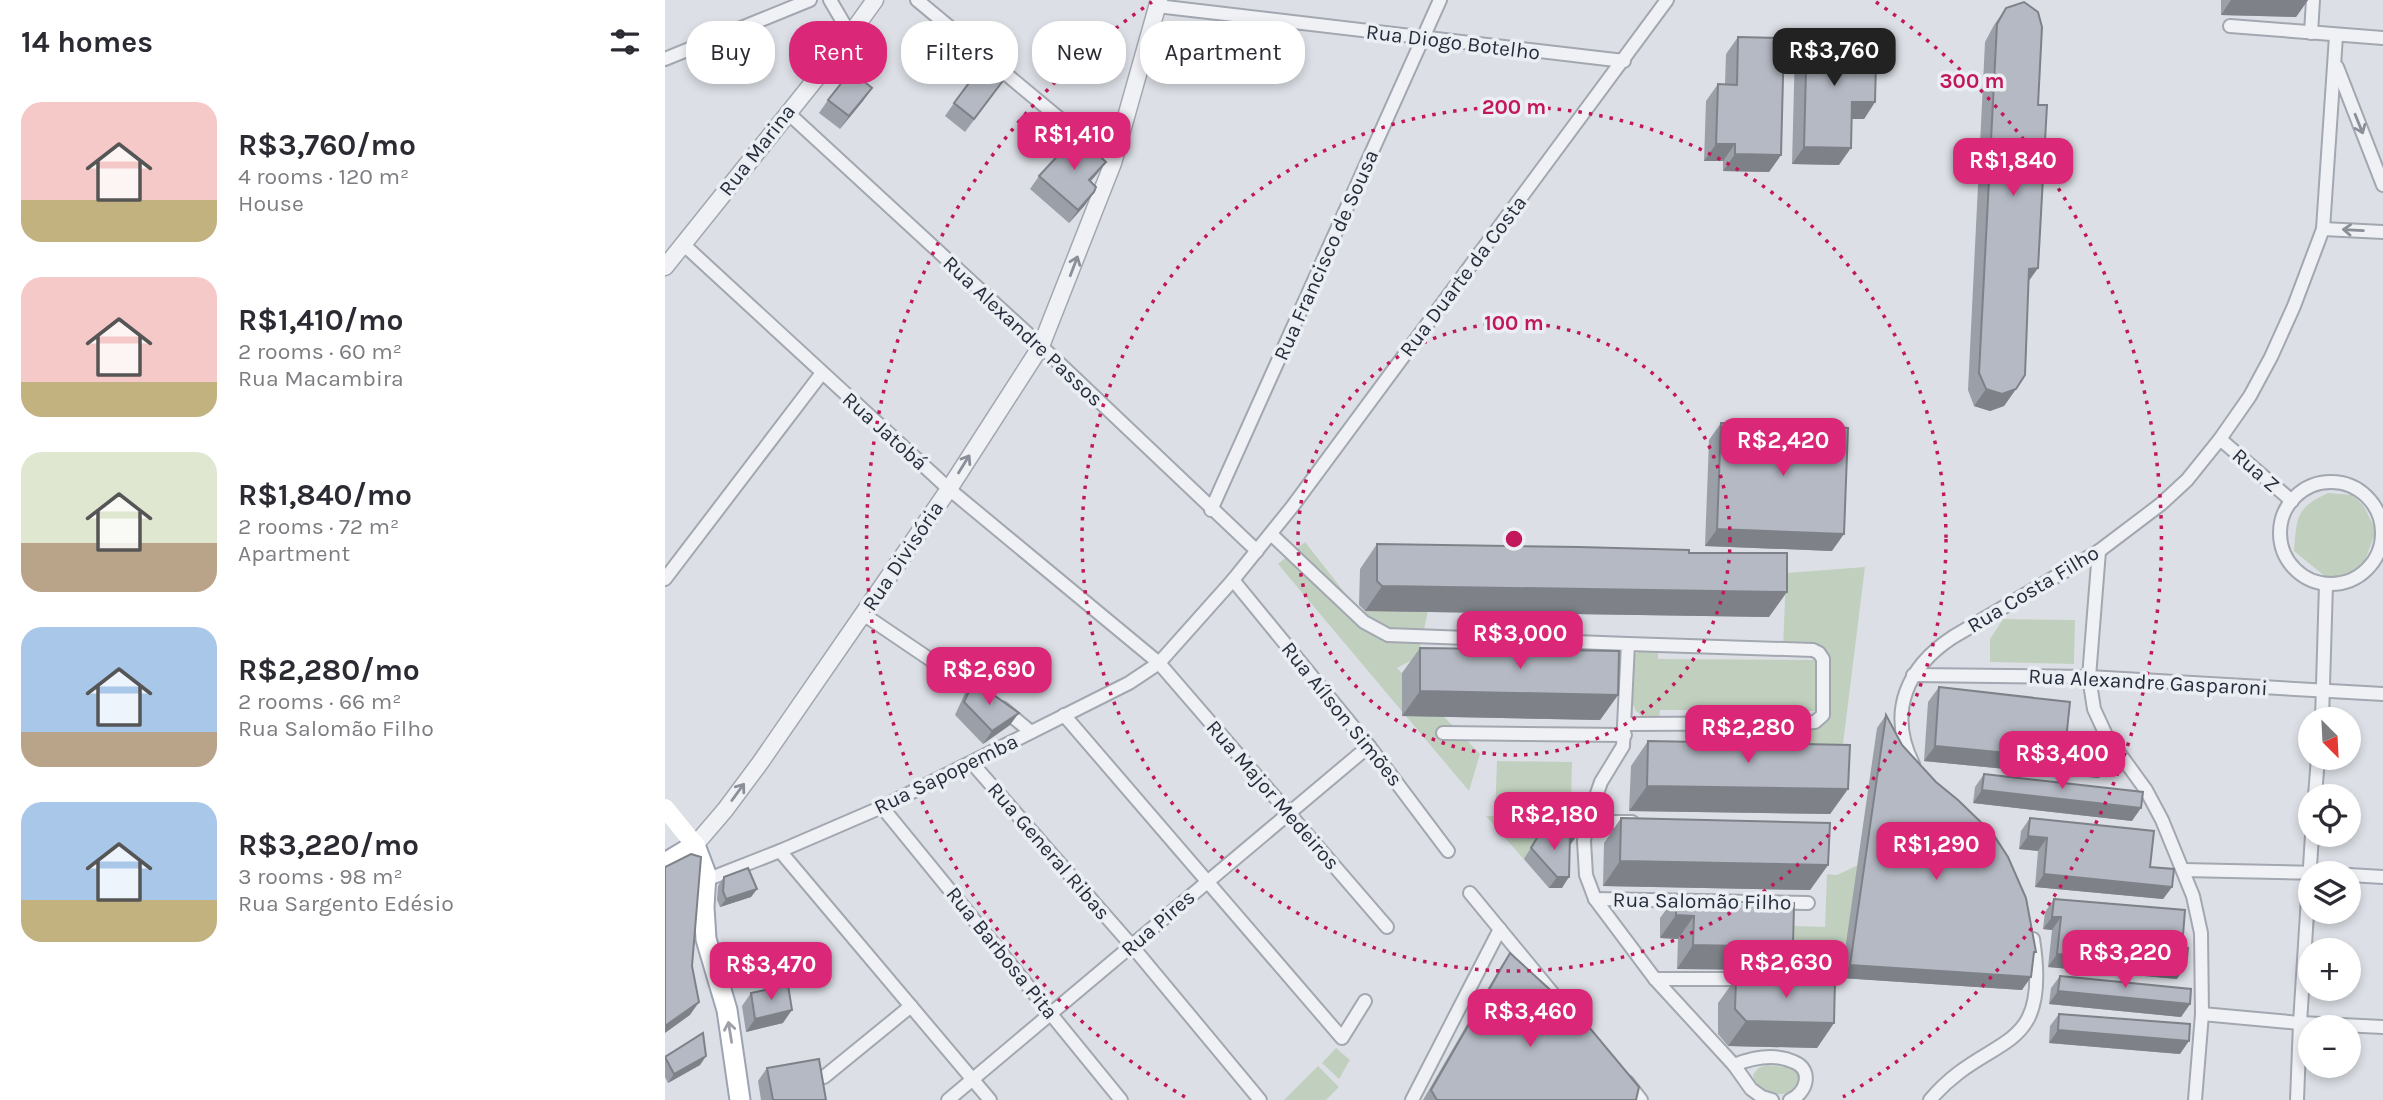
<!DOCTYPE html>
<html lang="en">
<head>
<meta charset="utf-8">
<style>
	body { margin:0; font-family:Karla,sans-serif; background:#f2f2f3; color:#2b2b33; height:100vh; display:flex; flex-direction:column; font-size:26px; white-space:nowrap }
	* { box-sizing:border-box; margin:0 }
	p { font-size:23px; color:#7c7c81 }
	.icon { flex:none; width:38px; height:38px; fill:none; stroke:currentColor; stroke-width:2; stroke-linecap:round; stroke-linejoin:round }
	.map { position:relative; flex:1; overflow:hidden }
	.panel { display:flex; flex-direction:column; background:#fff; width:665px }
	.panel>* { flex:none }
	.banner { position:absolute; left:21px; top:21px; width:665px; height:63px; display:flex; gap:14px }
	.needle { width:46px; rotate:156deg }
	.buttons { position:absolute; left:1633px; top:707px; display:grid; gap:14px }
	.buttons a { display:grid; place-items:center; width:63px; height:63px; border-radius:50%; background:#fff; box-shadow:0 4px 10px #0003; font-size:35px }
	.price { position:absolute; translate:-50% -60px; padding:0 16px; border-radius:14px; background:#db2777; color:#fff; font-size:23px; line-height:46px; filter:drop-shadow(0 2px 4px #0008) }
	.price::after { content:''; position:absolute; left:50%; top:42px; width:21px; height:16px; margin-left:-10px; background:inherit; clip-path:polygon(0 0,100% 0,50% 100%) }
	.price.active { background:#222; color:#fff }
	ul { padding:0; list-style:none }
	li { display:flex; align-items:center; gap:21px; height:175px; padding:0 21px }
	li span { display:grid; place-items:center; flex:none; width:196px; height:140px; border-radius:21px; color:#555 }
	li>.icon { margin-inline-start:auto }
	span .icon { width:84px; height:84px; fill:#fffc; stroke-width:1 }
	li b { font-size:30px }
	h2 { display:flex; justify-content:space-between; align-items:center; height:84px; padding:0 21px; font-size:30px }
	.tag { padding:0 24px; border-radius:28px; background:#fff; box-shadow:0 4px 10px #0003; font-size:24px; line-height:63px }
	.tag.active { background:#db2777; color:#fff }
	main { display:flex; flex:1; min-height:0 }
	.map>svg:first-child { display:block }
	.green { fill:#c1d0be }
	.water { fill:#97acc6 }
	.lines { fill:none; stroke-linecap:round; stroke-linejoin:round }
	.minor-casing { stroke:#a2a7b0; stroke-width:16 }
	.tertiary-casing { stroke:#a2a7b0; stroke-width:19 }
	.primary-casing { stroke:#9ca3b2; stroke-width:23 }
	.minor { stroke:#eff1f5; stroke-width:12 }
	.tertiary { stroke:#eff1f5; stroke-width:16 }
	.secondary { stroke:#fff; stroke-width:18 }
	.primary { stroke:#fff; stroke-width:19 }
	.wall { fill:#9b9fa8 }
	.shaded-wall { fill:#7e8288 }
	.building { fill:#b4b9c3; stroke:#7e8288; stroke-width:2 }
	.oneway { stroke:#8a8f98 }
	.oneway2 { stroke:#9da0a7 }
	.ring { fill:none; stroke:#c2185b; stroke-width:3.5; stroke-dasharray:3.5 7 }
	.labels { text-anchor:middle; stroke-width:7; stroke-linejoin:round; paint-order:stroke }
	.street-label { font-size:21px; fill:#262d3c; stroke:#ebeff4 }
	.centre { fill:#c2185b; stroke:#ebeff4; stroke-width:3.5 }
	.ring-label { font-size:21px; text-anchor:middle; font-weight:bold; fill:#c2185b; stroke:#ebeff4; stroke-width:7; stroke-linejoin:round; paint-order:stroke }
</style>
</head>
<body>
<main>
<section class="panel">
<h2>14 homes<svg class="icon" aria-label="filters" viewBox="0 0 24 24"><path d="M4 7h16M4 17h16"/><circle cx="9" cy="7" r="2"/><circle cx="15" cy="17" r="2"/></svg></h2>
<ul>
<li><span style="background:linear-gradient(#f6c9c9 70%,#c2b280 0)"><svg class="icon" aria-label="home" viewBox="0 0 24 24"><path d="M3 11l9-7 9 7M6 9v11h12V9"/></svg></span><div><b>R$3,760/mo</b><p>4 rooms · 120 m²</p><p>House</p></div></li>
<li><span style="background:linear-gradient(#f6c9c9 75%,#c2b280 0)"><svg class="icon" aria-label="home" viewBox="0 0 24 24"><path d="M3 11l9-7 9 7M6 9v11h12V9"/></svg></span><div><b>R$1,410/mo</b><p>2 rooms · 60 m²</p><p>Rua Macambira</p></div></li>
<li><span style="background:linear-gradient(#dfe7d0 65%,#b9a48a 0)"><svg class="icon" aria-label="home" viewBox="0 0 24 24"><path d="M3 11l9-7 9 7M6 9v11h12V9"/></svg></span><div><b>R$1,840/mo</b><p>2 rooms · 72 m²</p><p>Apartment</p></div></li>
<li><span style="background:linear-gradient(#a9c7e8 75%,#b9a48a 0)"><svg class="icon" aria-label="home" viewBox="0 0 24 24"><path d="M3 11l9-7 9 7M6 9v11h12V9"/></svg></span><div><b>R$2,280/mo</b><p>2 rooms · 66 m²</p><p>Rua Salomão Filho</p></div></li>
<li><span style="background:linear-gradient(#a9c7e8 70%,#c2b280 0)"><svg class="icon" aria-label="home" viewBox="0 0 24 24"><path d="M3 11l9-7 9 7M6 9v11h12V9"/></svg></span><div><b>R$3,220/mo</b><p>3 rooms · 98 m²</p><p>Rua Sargento Edésio</p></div></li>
</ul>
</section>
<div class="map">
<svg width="1718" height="1100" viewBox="0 0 1718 1100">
	<rect width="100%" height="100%" fill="#dce0e6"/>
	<!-- green -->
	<g class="green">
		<path d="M1663 493 1687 495 1698 505 1711 530 1698 566 1676 577 1662 578 1629 551C1632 518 1630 508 1663 493Z"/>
		<path d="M640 542 694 611H763L753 657 732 668 815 754 804 791 613 564Z"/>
		<path d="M1200 567 1177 752 1111 751 1104 739 1116 726H1155L1158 660 1134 648H1118L1121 573Z"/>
		<path d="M1338 619 1410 620 1409 664 1325 662V639Z"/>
		<path d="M978 649H993V659L1150 660V711L995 710 994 719 979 718 971 711 966 701 967 663 969 655Z"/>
		<path d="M832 761 907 762 905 845 884 888 821 816H830Z"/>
		<path d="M1216 854 1194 959 1159 966V961L1130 960 1129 926 1160 927 1162 874 1172 875Z"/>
		<path d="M671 1048 685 1060 674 1079 657 1063Z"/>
		<path d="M1102 1065 1130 1068 1135 1078 1134 1086C1121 1098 1103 1096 1090 1085L1088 1075 1093 1068Z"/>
		<path d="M653 1066 674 1087 661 1100H619Z"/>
	</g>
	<!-- water -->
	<path class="water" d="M850 820H889L888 839 849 838Z"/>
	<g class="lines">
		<!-- minor casing -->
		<g class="minor-casing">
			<g id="minor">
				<path d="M165 0 185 34"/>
				<path d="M252 0 448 163"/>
				<path d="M492 6 959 61"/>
				<path d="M1565 26 1718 38"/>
				<path d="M1646 33 1648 0"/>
				<path d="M0 59 145 0"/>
				<path d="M1672 67 1718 185"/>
				<path d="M122 112 376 346 592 551"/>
				<path d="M1658 229 1718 232"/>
				<path d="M18 244 284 489 494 663 722 927"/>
				<path d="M1555 439 1627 501"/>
				<circle cx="1666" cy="533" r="51"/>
				<path d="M546 510 775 0"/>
				<path d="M606 534 699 622 723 635 963 644 958 746 936 782 922 822 919 841 921 875 930 899 990 979 1069 1065 1086 1089 1097 1097 1107 1100"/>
				<path d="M1434 551 1424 677 1429 709 1441 735 1481 790 1497 820 1528 896 1536 933 1537 1014 1530 1100"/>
				<path d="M0 579 157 373"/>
				<path d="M568 580 704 746 783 851"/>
				<path d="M198 614 319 696"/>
				<path d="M1248 675 1424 677 1718 694"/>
				<path d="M337 708 366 732"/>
				<path d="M399 715 677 1038 700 1001"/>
				<path d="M1657 719 1661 584"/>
				<path d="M961 724 1139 723 1150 722 1158 715V659L1154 653 1148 650 963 644"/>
				<path d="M778 733 960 735"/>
				<path d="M307 763 467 946 595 1100"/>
				<path d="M1248 764C1222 712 1242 667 1288 637L1434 551 1496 504 1522 480 1555 439 1585 396 1606 357 1629 306 1658 229 1671 36"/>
				<path d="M1650 796 1653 758"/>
				<path d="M217 807 456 1100"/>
				<path d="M922 822H967"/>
				<path d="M115 851 325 1100"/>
				<path d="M1518 870 1654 873"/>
				<path d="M1684 875 1718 877"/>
				<path d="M41 880 115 851 217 807 464 683 494 663 568 580 627 507 1002 0"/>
				<path d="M805 893 894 1001"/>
				<path d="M930 899 1143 903"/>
				<path d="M990 979H1084"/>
				<path d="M1116 979H1151"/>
				<path d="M1537 1014 1635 1023 1718 1027"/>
				<path d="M1069 1065C1087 1058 1110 1053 1129 1062 1149 1070 1141 1094 1125 1100"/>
				<path d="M159 1077 246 1006"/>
				<path d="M962 1082 976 1100"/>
				<path d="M283 1100 704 746"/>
				<path d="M747 1100 835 929"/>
				<path d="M1265 1100C1324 1030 1387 1060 1368 939"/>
				<path d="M1632 1100 1635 1023 1647 835"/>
			</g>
		</g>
		<!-- tertiary casing -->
		<g class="tertiary-casing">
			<g id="tertiary">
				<path d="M0 267 174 50 210 0"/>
				<path d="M30 845 60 810 95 763 198 614 284 489 376 346 448 163 494 0"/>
			</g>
		</g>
		<!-- primary casing -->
		<g class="primary-casing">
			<path id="primary" d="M0 863 30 845 41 874 39 907 41 939 62 1010 75 1100"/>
		</g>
		<!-- minor -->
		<use href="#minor" class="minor"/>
		<!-- tertiary -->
		<use href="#tertiary" class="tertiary"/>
		<!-- secondary -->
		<path class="secondary" d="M0 808 30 845"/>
		<!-- primary -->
		<use href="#primary" class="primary"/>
	</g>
	<!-- wall -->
	<g class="wall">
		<path d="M1556 0H1643L1631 17 1556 15Z"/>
		<path d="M1341 8 1373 105V268L1363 281 1351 389 1339 406 1325 411 1309 406 1303 390 1320 42 1329 25Z"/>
		<path d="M1142 31 1188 62 1210 102 1199 119H1187L1174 165 1127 164 1130 48Z"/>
		<path d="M1073 37 1116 155 1104 172 1058 171V161H1039L1041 101 1053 84H1060L1061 54Z"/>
		<path d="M207 88 175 129 154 113 163 100Z"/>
		<path d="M328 95 300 132 280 116 289 103Z"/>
		<path d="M441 162 425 182 420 205 404 223 365 189 374 176Z"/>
		<path d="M1056 423 1167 551 1040 546 1044 440Z"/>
		<path d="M712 544 1024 553 1104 617 700 611 694 605 695 569Z"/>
		<path d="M755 648 953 695 935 720 737 716V673Z"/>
		<path d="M309 681 345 725 318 744 290 715 300 693Z"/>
		<path d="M1274 687 1445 763 1434 778 1259 761 1263 702Z"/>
		<path d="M1221 715 1237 745 1371 952 1368 956 1357 990 1176 978 1212 728Z"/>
		<path d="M983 741 1183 789 1165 814 964 811 966 766Z"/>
		<path d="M1319 774 1467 821 1308 803 1310 787Z"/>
		<path d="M898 807 913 834 905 845 897 888H884L859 859 875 833 890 834V817Z"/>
		<path d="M956 818 1163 865 1145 890 938 886 939 843Z"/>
		<path d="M1365 818 1485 867 1507 887 1498 899 1370 887 1373 851 1354 849 1356 831Z"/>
		<path d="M59 877 92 889 86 897 55 907 52 900 53 886Z"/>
		<path d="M1012 895 1028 901 1128 947 1111 970 1012 969 1013 939 995 938V918Z"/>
		<path d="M1389 899 1512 979 1383 967 1387 930 1378 929 1380 912Z"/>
		<path d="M845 953 891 995 894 991 971 1100H758L836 966Z"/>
		<path d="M1395 976 1525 1004 1516 1017 1384 1004 1386 988Z"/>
		<path d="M1071 978 1169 1023 1152 1048 1063 1046 1053 1034V1003Z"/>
		<path d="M86 993 118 1023 81 1032 77 1006Z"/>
		<path d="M1394 1014 1515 1054 1384 1043 1385 1026Z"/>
		<path d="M38 1033 41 1056 35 1065 3 1083 0 1077V1058Z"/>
		<path d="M102 1068 161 1100H96L93 1081Z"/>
	</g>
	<!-- shaded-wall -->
	<g class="shaded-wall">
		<path d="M1566 0H1643L1631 17 1556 15Z"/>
		<path d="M207 88 198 101 175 129 184 116Z"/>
		<path d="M1187 102H1210L1199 119H1175Z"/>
		<path d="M1051 144H1070L1058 161H1039Z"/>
		<path d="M1139 147 1186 148 1174 165 1127 164Z"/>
		<path d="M1070 154 1116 155 1104 172 1058 171Z"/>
		<path d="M441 162 432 174 415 193 424 180Z"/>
		<path d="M429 192 420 205 404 223 413 210Z"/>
		<path d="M1373 268 1361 285 1364 269Z"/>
		<path d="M1321 389H1351L1339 406 1325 411 1309 406Z"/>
		<path d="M1052 529 1179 534 1167 551 1040 546Z"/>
		<path d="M717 586 1122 592 1104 617 700 611Z"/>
		<path d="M755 691 953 695 935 720 737 716Z"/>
		<path d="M354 713 345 725 318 744 327 731Z"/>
		<path d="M1270 746 1445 763 1434 778 1259 761Z"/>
		<path d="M982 786 1183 789 1165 814 964 811Z"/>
		<path d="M1317 790 1476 808 1467 821 1308 803Z"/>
		<path d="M897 834H913L905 845Z"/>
		<path d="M1363 836 1382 838 1373 851 1354 849Z"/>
		<path d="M955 861 1163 865 1145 890 938 886Z"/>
		<path d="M1379 874 1507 887 1498 899 1370 887Z"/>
		<path d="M892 877H904L897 888H884Z"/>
		<path d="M92 889 86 897 55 907 61 899Z"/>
		<path d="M1011 915 1029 916 1013 939 995 938Z"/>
		<path d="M1387 917H1396L1387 930 1378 929Z"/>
		<path d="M1028 945 1128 947 1111 970 1012 969Z"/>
		<path d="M1392 954 1521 966 1512 979 1383 967Z"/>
		<path d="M1185 965 1366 977 1357 990 1176 978Z"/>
		<path d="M1393 991 1525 1004 1516 1017 1384 1004Z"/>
		<path d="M34 1002 25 1015 0 1033V1026Z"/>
		<path d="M127 1010 118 1023 81 1032 90 1019Z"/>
		<path d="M1081 1021 1169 1023 1152 1048 1063 1046Z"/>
		<path d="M1393 1030 1524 1041 1515 1054 1384 1043Z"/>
		<path d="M41 1056 35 1065 3 1083 9 1074Z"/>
	</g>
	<!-- building -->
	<g class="building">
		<path d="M1359 2 1373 12 1377 27 1373 105H1382L1373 268 1364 269 1360 375 1351 389 1337 394 1321 389 1314 373 1332 24 1341 8Z"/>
		<path d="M1142 31 1189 32 1188 62H1211L1210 102H1187L1186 148 1139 147Z"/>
		<path d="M1073 37 1119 38 1116 155 1070 154V144H1051L1053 84 1072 85Z"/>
		<path d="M316 67 337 82 309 119 289 103Z"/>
		<path d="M186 71 207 88 184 116 163 100Z"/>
		<path d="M412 135 441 162 424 180 431 187 429 192 413 210 374 176Z"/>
		<path d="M1056 423 1183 428 1179 534 1052 529Z"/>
		<path d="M712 544 914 547 1024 550V553H1122V592L717 586 712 581Z"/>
		<path d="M755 648 954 651 953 695 755 691Z"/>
		<path d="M309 681 354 713 327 731 299 702Z"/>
		<path d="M1274 687 1405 702 1401 740 1447 744 1445 763 1270 746Z"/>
		<path d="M1221 715 1237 745 1271 782 1293 800 1328 834 1343 857 1361 898 1371 952H1369L1366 977 1185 965Z"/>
		<path d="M983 741 1185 745 1183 789 982 786Z"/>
		<path d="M1319 774 1478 792 1476 808 1317 790Z"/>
		<path d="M898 807H913V834H897Z"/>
		<path d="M956 818 1165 823 1163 865 955 861Z"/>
		<path d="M1365 818 1489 831 1485 867 1509 869 1507 887 1379 874 1382 838 1363 836Z"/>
		<path d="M875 833 905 834 904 877H892L866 848Z"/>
		<path d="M26 854 36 857 27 966 34 1002 0 1026V867Z"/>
		<path d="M83 868 92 889 61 899 58 891 59 877Z"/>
		<path d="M1012 895 1028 896V901L1129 903 1128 947 1028 945 1029 916 1011 915Z"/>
		<path d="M1389 899 1520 910 1517 948H1523L1521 966 1392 954 1396 917H1387Z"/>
		<path d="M845 953 893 997 894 991 974 1087 971 1100H772L766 1090Z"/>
		<path d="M1395 976 1526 989 1525 1004 1393 991Z"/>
		<path d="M1071 978 1170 980 1169 1023 1081 1021 1070 1009Z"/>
		<path d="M123 985 127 1010 90 1019 86 993Z"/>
		<path d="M1394 1014 1525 1024 1524 1041 1393 1030Z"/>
		<path d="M38 1033 41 1056 9 1074 0 1057Z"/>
		<path d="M154 1059 161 1100H108L102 1068Z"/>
	</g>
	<!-- one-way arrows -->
	<defs><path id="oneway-shaft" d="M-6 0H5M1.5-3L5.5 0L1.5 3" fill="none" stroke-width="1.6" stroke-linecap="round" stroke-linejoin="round" transform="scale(1.75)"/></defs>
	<g class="oneway">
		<use href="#oneway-shaft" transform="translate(1694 124) rotate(68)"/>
		<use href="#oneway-shaft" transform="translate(1688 230) rotate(-177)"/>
		<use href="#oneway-shaft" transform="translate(409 266) rotate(-69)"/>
		<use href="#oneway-shaft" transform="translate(299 464) rotate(-58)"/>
		<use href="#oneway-shaft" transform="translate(73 792) rotate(-54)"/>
	</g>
	<use class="oneway2" href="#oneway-shaft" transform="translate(65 1032) rotate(-99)"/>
	<!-- distance rings -->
	<g class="ring">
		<circle cx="849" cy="539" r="216"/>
		<circle cx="849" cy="539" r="432"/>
		<path d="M520 1097A648 648 0 0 1 487 2M1211 2A648 648 0 0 1 1178 1097"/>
	</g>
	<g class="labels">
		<!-- street labels -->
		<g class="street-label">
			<text transform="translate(788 42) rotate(7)" y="7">Rua Diogo Botelho</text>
			<text transform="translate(92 150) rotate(-52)" y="7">Rua Marina</text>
			<text transform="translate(661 255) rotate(-66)" y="7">Rua Francisco de Sousa</text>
			<text transform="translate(798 276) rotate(-53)" y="7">Rua Duarte da Costa</text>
			<text transform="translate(358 331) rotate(43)" y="7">Rua Alexandre Passos</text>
			<text transform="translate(220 431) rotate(42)" y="7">Rua Jatobá</text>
			<text transform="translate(1591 470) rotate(41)" y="7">Rua Z</text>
			<text transform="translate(238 556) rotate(-56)" y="7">Rua Divisória</text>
			<text transform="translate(1368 589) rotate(-31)" y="7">Rua Costa Filho</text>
			<text transform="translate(1483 682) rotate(3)" y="7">Rua Alexandre Gasparoni</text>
			<text transform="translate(677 714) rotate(51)" y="7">Rua Aílson Simões</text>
			<text transform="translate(281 774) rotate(-26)" y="7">Rua Sapopemba</text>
			<text transform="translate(608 795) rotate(49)" y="7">Rua Major Medeiros</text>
			<text transform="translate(384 851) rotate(49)" y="7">Rua General Ribas</text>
			<text transform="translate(1037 901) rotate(1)" y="7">Rua Salomão Filho</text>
			<text transform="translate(493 923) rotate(-41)" y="7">Rua Pires</text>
			<text transform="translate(337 953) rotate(51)" y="7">Rua Barbosa Pita</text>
		</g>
	</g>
	<circle cx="849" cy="539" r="10" class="centre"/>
	<g class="ring-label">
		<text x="1307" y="88">300 m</text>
		<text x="849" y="114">200 m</text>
		<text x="849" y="330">100 m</text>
	</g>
</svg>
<div class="buttons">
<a><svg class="needle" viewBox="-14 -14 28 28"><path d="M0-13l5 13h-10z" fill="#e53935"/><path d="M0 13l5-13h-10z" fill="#7c7c81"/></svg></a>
<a><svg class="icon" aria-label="locate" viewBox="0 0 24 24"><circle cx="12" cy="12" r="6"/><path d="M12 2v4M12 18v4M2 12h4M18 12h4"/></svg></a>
<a><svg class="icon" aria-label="layers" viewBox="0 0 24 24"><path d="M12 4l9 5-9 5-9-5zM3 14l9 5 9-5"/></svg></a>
<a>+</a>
<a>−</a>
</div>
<b class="price active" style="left:1169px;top:88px">R$3,760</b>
<b class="price" style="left:409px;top:172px">R$1,410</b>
<b class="price" style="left:1348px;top:198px">R$1,840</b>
<b class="price" style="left:1118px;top:478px">R$2,420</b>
<b class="price" style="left:855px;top:671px">R$3,000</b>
<b class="price" style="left:324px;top:707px">R$2,690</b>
<b class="price" style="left:1083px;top:765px">R$2,280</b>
<b class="price" style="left:1397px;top:791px">R$3,400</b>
<b class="price" style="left:889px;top:852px">R$2,180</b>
<b class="price" style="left:1271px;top:882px">R$1,290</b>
<b class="price" style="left:1460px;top:990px">R$3,220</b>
<b class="price" style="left:1121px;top:1000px">R$2,630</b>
<b class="price" style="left:106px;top:1002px">R$3,470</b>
<b class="price" style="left:865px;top:1049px">R$3,460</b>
<div class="banner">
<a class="tag">Buy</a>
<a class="tag active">Rent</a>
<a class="tag">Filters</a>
<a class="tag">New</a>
<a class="tag">Apartment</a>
</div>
</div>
</main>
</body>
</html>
